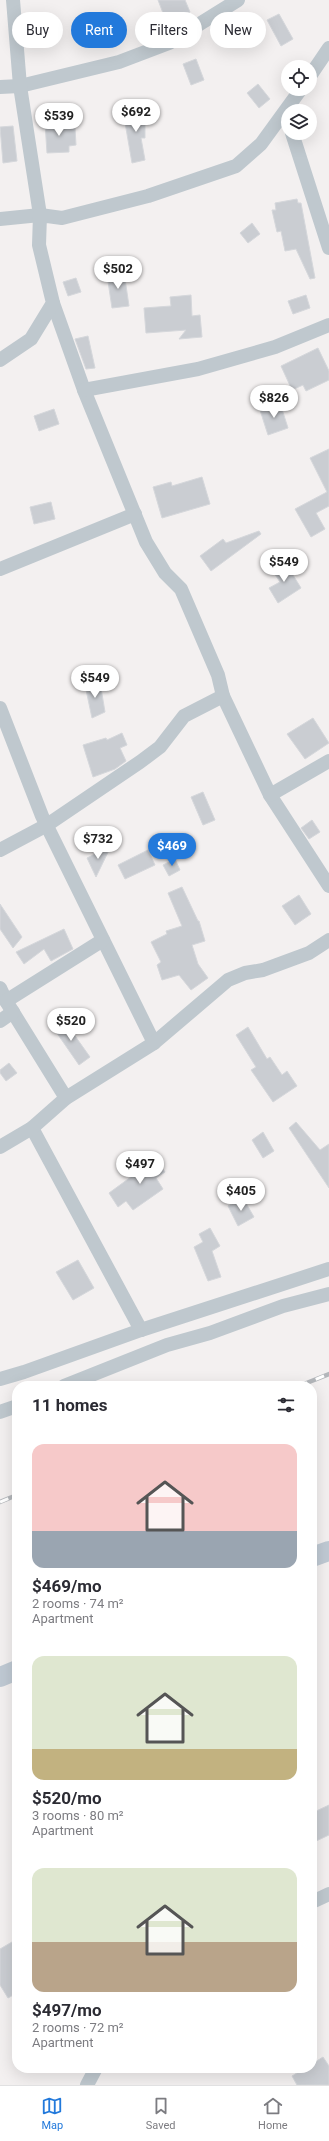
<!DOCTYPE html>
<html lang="en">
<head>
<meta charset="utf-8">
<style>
	body { margin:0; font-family:Roboto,sans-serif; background:#f2f2f3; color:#2b2b33; height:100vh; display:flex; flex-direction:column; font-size:15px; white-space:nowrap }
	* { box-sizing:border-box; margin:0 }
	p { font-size:13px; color:#7c7c81 }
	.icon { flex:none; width:22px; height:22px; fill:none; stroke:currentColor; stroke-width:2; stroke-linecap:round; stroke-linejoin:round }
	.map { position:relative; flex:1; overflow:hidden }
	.drawer { position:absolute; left:12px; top:1381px; width:305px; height:692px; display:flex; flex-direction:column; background:#fff; border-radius:16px; box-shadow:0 4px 16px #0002 }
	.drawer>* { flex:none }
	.banner { position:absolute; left:12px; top:12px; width:305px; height:36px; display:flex; gap:8px }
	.buttons { position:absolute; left:281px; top:60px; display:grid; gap:8px }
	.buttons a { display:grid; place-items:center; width:36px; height:36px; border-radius:50%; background:#fff; box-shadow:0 4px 16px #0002; font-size:20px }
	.price { position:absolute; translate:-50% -34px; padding:0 9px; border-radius:14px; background:#fff; color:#222; font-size:13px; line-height:26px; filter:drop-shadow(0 1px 2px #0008) }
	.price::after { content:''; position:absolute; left:50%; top:24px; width:12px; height:9px; margin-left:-6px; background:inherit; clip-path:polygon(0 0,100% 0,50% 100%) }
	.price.active { background:#2279db; color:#fff }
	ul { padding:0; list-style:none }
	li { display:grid; align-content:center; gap:8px; height:212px; padding:0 20px }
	li span { display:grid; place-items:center; height:124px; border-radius:12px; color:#555 }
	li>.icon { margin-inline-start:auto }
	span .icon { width:72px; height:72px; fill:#fffc; stroke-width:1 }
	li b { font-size:17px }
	h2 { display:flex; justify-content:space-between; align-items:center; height:48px; padding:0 20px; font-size:17px }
	.pill { padding:0 14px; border-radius:18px; background:#fff; box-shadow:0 4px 16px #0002; font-size:14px; line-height:36px }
	.pill.active { background:#2279db; color:#fff }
	.tabs { display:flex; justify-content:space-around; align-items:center; height:56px; border-top:1px solid #e1e1e2; background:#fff; font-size:11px; color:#7c7c81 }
	.tabs a { display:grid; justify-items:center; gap:2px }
	.tabs .active { color:#2279db }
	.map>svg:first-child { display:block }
	.building { fill:#cacdd2; stroke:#d5d7db }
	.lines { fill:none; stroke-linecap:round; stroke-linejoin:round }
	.street { stroke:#bfc8ce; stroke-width:14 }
	.secondary { stroke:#bfc9d3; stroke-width:20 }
	.rail-casing { stroke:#b3b6ba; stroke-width:4.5 }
	.rail { stroke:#fff; stroke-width:3; stroke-dasharray:9; stroke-linecap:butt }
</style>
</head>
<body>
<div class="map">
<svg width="329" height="2085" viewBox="0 0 329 2085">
	<rect width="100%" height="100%" fill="#f3f0f0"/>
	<!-- building -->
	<g class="building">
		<path d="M158 0H185L190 12 166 21Z"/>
		<path d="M279 14 293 39 281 46 267 20Z"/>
		<path d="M196 59 204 80 191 85 183 64Z"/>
		<path d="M258 84 270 99 259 108 247 93Z"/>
		<path d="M135 109H145V138H141L145 160 132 163 123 111Z"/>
		<path d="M67 122V129L75 128 76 145 69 146V152L47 153 45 123Z"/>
		<path d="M13 126 17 161 3 163 0 127Z"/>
		<path d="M297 199 298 203H301L315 278 310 279 296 249 285 251 281 231 277 232 272 210H276L275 203Z"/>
		<path d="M252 223 260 234 248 243 240 233Z"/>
		<path d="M124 272 129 306 112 308 107 275Z"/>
		<path d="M76 278 81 292 68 296 63 282Z"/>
		<path d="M191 295 192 316 200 315 202 337 179 339 186 330 146 333 144 308 171 306 170 297Z"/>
		<path d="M306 295 310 308 293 314 288 301Z"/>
		<path d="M88 336 95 368 86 369 75 339Z"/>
		<path d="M318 348 329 371V380L306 391 303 385 292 390 281 366Z"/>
		<path d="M280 403 288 428 268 435 260 410Z"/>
		<path d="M54 409 59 424 39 431 34 416Z"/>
		<path d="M329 449V506L316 513 325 529 311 537 295 509 327 492 310 458Z"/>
		<path d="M202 477 210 504 162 518 153 487 171 482 172 486Z"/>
		<path d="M51 502 55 519 34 524 30 507Z"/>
		<path d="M259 531 261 534 211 571 200 556 223 539 226 543Z"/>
		<path d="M285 562 301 588 278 603 269 588 280 582 272 570Z"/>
		<path d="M100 682 105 712 92 718 85 685Z"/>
		<path d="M313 718 329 743 305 759 287 734Z"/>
		<path d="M122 733 127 745 120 748 126 761 115 769 93 777 83 745 106 738 107 740Z"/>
		<path d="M203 792 215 820 203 825 191 797Z"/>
		<path d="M312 820 320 832 309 839 301 828Z"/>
		<path d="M111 846 96 877 87 858Z"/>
		<path d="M148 850 155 865 125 879 118 865Z"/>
		<path d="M175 859 180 870 169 876 163 865Z"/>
		<path d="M182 887 198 921H199L205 941 192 945 198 964 208 978 191 990 179 975 162 980 157 965 161 962 151 942 167 934 166 931 182 926 168 893Z"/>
		<path d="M299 895 311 914 295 925 282 906Z"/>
		<path d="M0 904 22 937 13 948 0 929Z"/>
		<path d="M64 929 73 949 51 961 44 949 24 964 16 952Z"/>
		<path d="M63 1019 90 1057 79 1065 52 1026Z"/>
		<path d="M248 1027 267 1059 270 1057 282 1075 287 1071 297 1086 273 1102 251 1070 256 1067 236 1035Z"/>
		<path d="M9 1063 17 1073 6 1081 0 1073V1070Z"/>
		<path d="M296 1122 320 1150 329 1144V1188L289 1128Z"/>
		<path d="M263 1132 274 1151 263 1158 252 1140Z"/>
		<path d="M153 1155 165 1172 156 1178 163 1189 133 1210 126 1201 118 1207 109 1193 135 1174 132 1170Z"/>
		<path d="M243 1198 254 1217 238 1226 228 1206Z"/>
		<path d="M210 1228 220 1246 212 1251 221 1277 208 1281 194 1247 203 1242 199 1234Z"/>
		<path d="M78 1260 94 1288 73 1300 56 1272Z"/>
		<path d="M329 1805V1835L312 1843V1813Z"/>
		<path d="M17 1939V1993L8 1998 0 1985V1949Z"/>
		<path d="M323 2057 329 2066V2085H297L292 2076 305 2068H312V2064Z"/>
	</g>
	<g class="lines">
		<!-- street -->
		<g class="street">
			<path d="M310 76 329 48"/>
			<path d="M0 87 20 86 119 62 169 43 238 0"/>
			<path d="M292 133 329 248"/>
			<path d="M0 219 40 215 20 86 13 0"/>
			<path d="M53 303 84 390 146 542 165 573 181 589 218 675 223 696 270 795 329 886"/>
			<path d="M0 360 31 339 53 303 39 245 40 215 62 218 148 196 236 166 261 144 301 89"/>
			<path d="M84 390 198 369 275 347 329 325"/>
			<path d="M0 569 135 514"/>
			<path d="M0 708 42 816 154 1043"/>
			<path d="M270 795 329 761"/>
			<path d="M0 850 47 825 140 762 160 747 184 716 223 696"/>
			<path d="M0 988 6 1001 66 1098"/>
			<path d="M6 1001 103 940"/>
			<path d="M0 1021 13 1012"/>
			<path d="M32 1128 141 1330"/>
			<path d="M0 1147 32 1128 66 1098 154 1043 228 980 245 973 263 970 309 953 329 940"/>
			<path d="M0 1379 24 1372 141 1330 329 1269"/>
			<path d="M64 1386 167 1345 210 1333 283 1306 329 1294"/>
			<path d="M0 1412 17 1406"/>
			<path d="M312 1902 329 1894"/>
			<path d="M87 2085 96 2068"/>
		</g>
		<!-- secondary -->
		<g class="secondary">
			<path d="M312 1557 329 1551"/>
			<path d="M0 1677 17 1670"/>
		</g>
		<!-- rail casing -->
		<g class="rail-casing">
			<g id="rail">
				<path d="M299 1386 329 1374"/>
				<path d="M0 1502 17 1495"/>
			</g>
		</g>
		<!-- rail -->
		<use href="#rail" class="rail"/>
	</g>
</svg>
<div class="buttons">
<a><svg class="icon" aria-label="locate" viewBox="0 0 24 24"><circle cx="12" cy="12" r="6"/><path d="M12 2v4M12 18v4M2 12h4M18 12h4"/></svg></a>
<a><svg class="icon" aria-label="layers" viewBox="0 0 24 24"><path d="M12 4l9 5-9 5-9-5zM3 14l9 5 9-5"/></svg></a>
</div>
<b class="price" style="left:136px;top:133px">$692</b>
<b class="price" style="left:59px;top:137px">$539</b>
<b class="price" style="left:118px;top:290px">$502</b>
<b class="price" style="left:274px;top:419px">$826</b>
<b class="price" style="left:284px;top:583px">$549</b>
<b class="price" style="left:95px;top:699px">$549</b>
<b class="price" style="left:98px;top:860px">$732</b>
<b class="price active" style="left:172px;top:867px">$469</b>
<b class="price" style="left:71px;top:1042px">$520</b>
<b class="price" style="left:140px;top:1185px">$497</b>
<b class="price" style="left:241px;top:1212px">$405</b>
<div class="banner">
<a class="pill">Buy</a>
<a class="pill active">Rent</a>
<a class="pill">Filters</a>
<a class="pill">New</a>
</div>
<section class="drawer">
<h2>11 homes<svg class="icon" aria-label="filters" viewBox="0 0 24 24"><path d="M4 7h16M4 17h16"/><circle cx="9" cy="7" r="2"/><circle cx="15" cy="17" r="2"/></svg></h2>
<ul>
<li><span style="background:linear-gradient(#f6c9c9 70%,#9aa5b1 0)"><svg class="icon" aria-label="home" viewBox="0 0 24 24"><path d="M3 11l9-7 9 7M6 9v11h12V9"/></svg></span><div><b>$469/mo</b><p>2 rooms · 74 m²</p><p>Apartment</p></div></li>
<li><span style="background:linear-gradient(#dfe7d0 75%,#c2b280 0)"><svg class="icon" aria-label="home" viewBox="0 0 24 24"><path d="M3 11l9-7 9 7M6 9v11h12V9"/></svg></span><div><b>$520/mo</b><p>3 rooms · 80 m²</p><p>Apartment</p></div></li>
<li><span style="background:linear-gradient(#dfe7d0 60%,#b9a48a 0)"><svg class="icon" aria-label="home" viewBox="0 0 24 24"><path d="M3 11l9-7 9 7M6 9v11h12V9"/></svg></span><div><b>$497/mo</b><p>2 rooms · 72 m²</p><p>Apartment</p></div></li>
</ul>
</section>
</div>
<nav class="tabs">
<a class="active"><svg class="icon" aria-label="map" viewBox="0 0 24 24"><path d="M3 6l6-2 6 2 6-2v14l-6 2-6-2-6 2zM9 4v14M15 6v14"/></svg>Map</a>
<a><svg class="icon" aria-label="saved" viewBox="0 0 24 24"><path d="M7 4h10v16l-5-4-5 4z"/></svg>Saved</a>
<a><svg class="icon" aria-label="home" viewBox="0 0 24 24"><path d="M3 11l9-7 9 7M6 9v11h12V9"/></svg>Home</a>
</nav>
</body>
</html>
